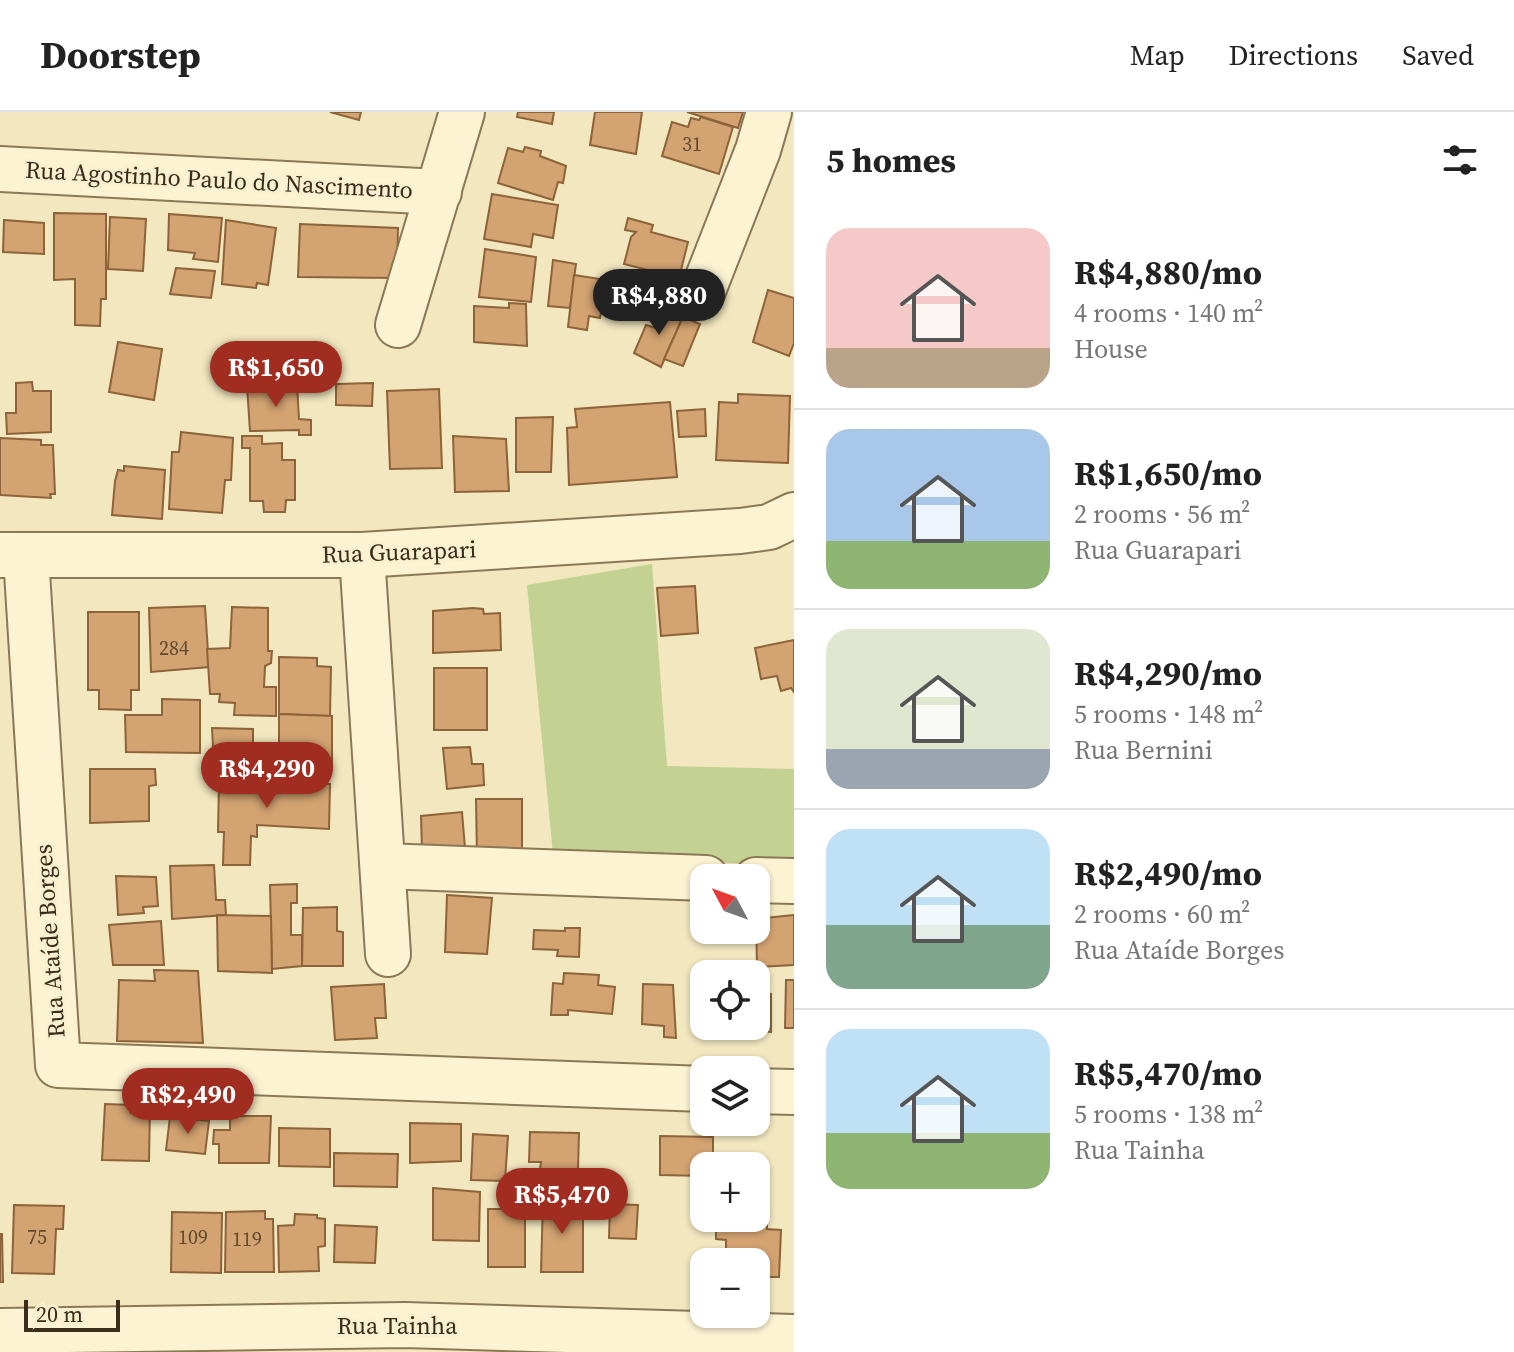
<!DOCTYPE html>
<html lang="en">
<head>
<meta charset="utf-8">
<style>
	body { margin:0; font-family:"Source Serif 4",serif; background:#f6f6f6; color:#222; height:100vh; display:flex; flex-direction:column; font-size:30px; white-space:nowrap }
	* { box-sizing:border-box; margin:0 }
	p { font-size:26px; color:#767676 }
	.icon { flex:none; width:44px; height:44px; fill:none; stroke:currentColor; stroke-width:2; stroke-linecap:round; stroke-linejoin:round }
	.map { position:relative; flex:1; overflow:hidden }
	.details { display:flex; flex-direction:column; background:#fff; width:720px }
	.details>* { flex:none }
	.needle { width:52px; rotate:311deg }
	.fabs { position:absolute; left:690px; top:752px; display:grid; gap:16px }
	.fabs a { display:grid; place-items:center; width:80px; height:80px; border-radius:16px; background:#fff; box-shadow:0 2px 6px #0004; font-size:40px }
	.scale { position:absolute; left:24px; bottom:20px; width:96px; box-sizing:border-box; padding-left:8px; border:4px solid #3a2d1c; border-top:0; font-size:22px; line-height:28px; white-space:nowrap; color:#3a2d1c; -webkit-text-stroke:6px #f8f0cf; paint-order:stroke }
	.price { position:absolute; translate:-50% -68px; padding:0 18px; border-radius:28px; background:#a12c20; color:#fff; font-size:26px; line-height:52px; filter:drop-shadow(0 2px 4px #0008) }
	.price::after { content:''; position:absolute; left:50%; top:48px; width:24px; height:18px; margin-left:-12px; background:inherit; clip-path:polygon(0 0,100% 0,50% 100%) }
	.price.on { background:#222; color:#fff }
	ul { padding:0; list-style:none }
	li { display:flex; align-items:center; gap:24px; height:200px; padding:0 32px }
	li+li { border-top:2px solid #e0e0e0 }
	li span { display:grid; place-items:center; flex:none; width:224px; height:160px; border-radius:24px; color:#555 }
	li>.icon { margin-inline-start:auto }
	span .icon { width:96px; height:96px; fill:#fffc; stroke-width:1 }
	li b { font-size:34px }
	h2 { display:flex; justify-content:space-between; align-items:center; height:96px; padding:0 32px; font-size:34px }
	header { display:flex; align-items:center; gap:48px; box-sizing:border-box; height:112px; padding:0 40px; background:#fff; border-bottom:2px solid #e0e0e0 }
	header strong { font-size:38px }
	nav { display:flex; gap:44px; margin-inline-start:auto; font-size:28px }
	main { display:flex; flex:1; min-height:0 }
	.map>svg:first-child { display:block }
	.green { fill:#c3d192 }
	.building { fill:#d3a371; stroke:#8d6339; stroke-width:2 }
	.lines { fill:none; stroke-linecap:round; stroke-linejoin:round }
	.minor-casing { stroke:#8c7856; stroke-width:48 }
	.minor { stroke:#fcf3d3; stroke-width:44 }
	.labels { text-anchor:middle; stroke-width:6; stroke-linejoin:round; paint-order:stroke }
	.number-label { font-size:20px; fill:#604a31 }
	.street-label { font-size:24px; fill:#3a2d1c; stroke:#f8f0cf }
</style>
</head>
<body>
<header>
<strong>Doorstep</strong>
<nav><a>Map</a><a>Directions</a><a>Saved</a></nav>
</header>
<main>
<div class="map">
<svg width="794" height="1240" viewBox="0 0 794 1240">
	<rect width="100%" height="100%" fill="#f2e7bf"/>
	<!-- green -->
	<path class="green" d="M652 452 667 654 794 657V754L553 742 527 473Z"/>
	<!-- building -->
	<g class="building">
		<path d="M330 0H361L359 8Z"/>
		<path d="M518 0H554L552 12 517 5Z"/>
		<path d="M595 0H642L636 42 590 33Z"/>
		<path d="M687 0H743L738 16Z"/>
		<path d="M701 5 733 15 719 62 662 44 672 10 688 15 691 6 699 8Z"/>
		<path d="M525 35 541 39 540 44 566 54 563 71 558 70 553 88 498 71 508 36 523 40Z"/>
		<path d="M492 82 558 93 553 126 533 122 531 135 484 127Z"/>
		<path d="M54 101 106 102V187H101L100 214 75 213V167L54 168Z"/>
		<path d="M169 102 222 106 218 150 193 147 195 141 168 138Z"/>
		<path d="M110 105 146 107 143 159 108 157Z"/>
		<path d="M628 106 653 113 651 120 688 130 679 166 624 152 631 125 636 120 625 118Z"/>
		<path d="M4 108 44 111V142L3 140Z"/>
		<path d="M226 108 276 116 268 173 257 171 256 176 222 172Z"/>
		<path d="M300 112 398 116 397 166 298 165Z"/>
		<path d="M485 137 536 145 531 190 479 185Z"/>
		<path d="M553 148 576 152 570 196 548 194Z"/>
		<path d="M176 156 215 159 211 186 170 182Z"/>
		<path d="M574 163 632 172 626 206 601 201 600 206 589 204 587 218 568 215Z"/>
		<path d="M768 178 794 186V231L789 244 753 230Z"/>
		<path d="M509 191 526 192 527 234 474 230V194L509 196Z"/>
		<path d="M666 193 684 202 661 255 634 241 646 213 656 216Z"/>
		<path d="M683 205 700 212 683 254 664 247Z"/>
		<path d="M118 230 162 237 154 288 109 280Z"/>
		<path d="M32 270 33 279H51V320L7 322 6 301H16V271Z"/>
		<path d="M373 271 372 294 336 293V272Z"/>
		<path d="M297 272 299 307 311 308V323H299V318L250 319 247 274Z"/>
		<path d="M439 277 442 356 390 357 387 279Z"/>
		<path d="M738 282 790 284 788 351 716 348 719 290 738 291Z"/>
		<path d="M670 290 677 365 569 373 567 316 577 315 575 297Z"/>
		<path d="M705 297 706 324 679 325 677 299Z"/>
		<path d="M553 305 551 360H516V306Z"/>
		<path d="M181 320 233 326 231 368H225L222 401 169 397 172 340H179Z"/>
		<path d="M242 324H262V332L282 331V348H295V388H286L285 400H264L263 389H250V336H242Z"/>
		<path d="M453 324 506 327 509 379 455 380Z"/>
		<path d="M0 326 41 328V333H53L55 382H50L51 386 0 383Z"/>
		<path d="M124 354 165 358 162 407 112 403 115 369 118 358 124 359Z"/>
		<path d="M695 474 698 521 661 524 657 476Z"/>
		<path d="M205 494 209 555 151 560 149 496Z"/>
		<path d="M232 495 268 496V539H272L271 551 265 554 264 575H276V604L234 603 235 591 219 590 220 582H210L207 537 230 536Z"/>
		<path d="M473 496 483 497 484 502 500 501 501 538 433 541V499Z"/>
		<path d="M88 500H139V578H131V598L99 597V578H88Z"/>
		<path d="M794 528V580L791 576 781 579 777 564 761 567 755 536Z"/>
		<path d="M279 545 317 546V554L331 555 330 604 279 602Z"/>
		<rect x="434" y="556" width="53" height="62"/>
		<path d="M162 587 200 588V641L126 640 125 603H162Z"/>
		<path d="M279 602 332 604V658H279Z"/>
		<path d="M212 616 253 617V651H247V664H224V654L214 655Z"/>
		<path d="M470 635 472 652H483L484 673 447 677 443 636Z"/>
		<path d="M90 657H155L156 673 149 674V709L90 711Z"/>
		<path d="M237 664H283V668L330 672 329 717 257 713V725L251 724 250 753H223L224 720H218L219 669 237 668Z"/>
		<path d="M476 687H522V748H477Z"/>
		<path d="M462 700 465 736 422 738 421 704Z"/>
		<path d="M214 753 216 788H225L226 803 172 807 170 754Z"/>
		<path d="M116 764 156 765 158 794 143 795 144 801 118 803Z"/>
		<path d="M297 772V791H291V823H302V854L272 857 270 773Z"/>
		<path d="M447 783 492 786 487 842 445 840Z"/>
		<path d="M337 795V819L343 820V854H302L303 796Z"/>
		<path d="M217 803 271 804 272 861 218 859Z"/>
		<path d="M794 803V853L757 855 756 807Z"/>
		<path d="M161 809 164 853H113L109 813Z"/>
		<path d="M565 816H580L579 845 557 844 558 838 533 837 534 818 565 819Z"/>
		<path d="M154 858 198 859 203 931 117 929 119 868 155 869Z"/>
		<path d="M564 861 599 863 598 873 615 875 612 902 568 898V903H551L553 871 563 872Z"/>
		<path d="M786 868H794V916H785Z"/>
		<path d="M384 872 386 906H375L377 926 335 928 331 875Z"/>
		<path d="M643 872 673 873 676 926 664 925V914L642 912Z"/>
		<path d="M756 881 771 882V920L753 919V914H756Z"/>
		<path d="M105 992 131 993V1001H135V995H150L149 1049 102 1048Z"/>
		<path d="M230 1004H271L269 1051H219V1032H213L214 1018H230Z"/>
		<path d="M170 1005 209 1009 205 1042 166 1038Z"/>
		<path d="M410 1011 461 1012V1049L410 1051Z"/>
		<path d="M279 1016 330 1017V1055L279 1054Z"/>
		<path d="M530 1020 579 1021 578 1058 540 1057 541 1050H529Z"/>
		<path d="M473 1022 508 1024 505 1069 471 1068Z"/>
		<path d="M660 1024 713 1025V1054H704V1064L660 1063Z"/>
		<path d="M334 1041 398 1042 397 1075 334 1074Z"/>
		<path d="M433 1076 480 1080 479 1129 433 1128Z"/>
		<path d="M543 1087 583 1088V1160H541Z"/>
		<path d="M610 1092 638 1093 636 1127 609 1126Z"/>
		<path d="M14 1093 64 1094 63 1117H56L54 1162 12 1161Z"/>
		<rect x="488" y="1097" width="37" height="58"/>
		<path d="M265 1099V1107H273L274 1160H225L226 1100Z"/>
		<path d="M172 1100 222 1101 221 1161 171 1160Z"/>
		<path d="M756 1100H767V1117L781 1118 779 1165H756V1150H726V1128L716 1127V1106H756Z"/>
		<path d="M295 1102 317 1103V1106L325 1107V1134L318 1135 319 1159 279 1160 278 1114 294 1113Z"/>
		<path d="M335 1113 377 1115 375 1151 334 1150Z"/>
		<path d="M0 1122H2L3 1170H0Z"/>
	</g>
	<g class="lines">
		<!-- minor casing -->
		<g class="minor-casing">
			<g id="minor">
				<path d="M0 57 439 80"/>
				<path d="M702 181 758 38 769 0"/>
				<path d="M398 213 462 0"/>
				<path d="M0 443H362L740 419 769 415 794 403"/>
				<path d="M362 443 388 842"/>
				<path d="M26 444 58 953 704 977"/>
				<path d="M383 754 706 766"/>
				<path d="M756 768 794 769"/>
				<path d="M756 979 794 980"/>
				<path d="M0 1219 405 1213 794 1225"/>
			</g>
		</g>
		<!-- minor -->
		<use href="#minor" class="minor"/>
	</g>
	<g class="labels">
		<!-- number labels -->
		<g class="number-label">
			<text x="692" y="39">31</text>
			<text x="174" y="543">284</text>
			<text x="37" y="1132">75</text>
			<text x="193" y="1132">109</text>
			<text x="247" y="1134">119</text>
		</g>
		<!-- street labels -->
		<g class="street-label">
			<text transform="translate(219 68) rotate(3)" y="8">Rua Agostinho Paulo do Nascimento</text>
			<text transform="translate(399 440) rotate(-2)" y="8">Rua Guarapari</text>
			<text transform="translate(50 829) rotate(-94)" y="8">Rua Ataíde Borges</text>
			<text x="397" y="1222">Rua Tainha</text>
		</g>
	</g>
</svg>
<div class="fabs">
<a><svg class="needle" viewBox="-14 -14 28 28"><path d="M0-13l5 13h-10z" fill="#e53935"/><path d="M0 13l5-13h-10z" fill="#767676"/></svg></a>
<a><svg class="icon" aria-label="locate" viewBox="0 0 24 24"><circle cx="12" cy="12" r="6"/><path d="M12 2v4M12 18v4M2 12h4M18 12h4"/></svg></a>
<a><svg class="icon" aria-label="layers" viewBox="0 0 24 24"><path d="M12 4l9 5-9 5-9-5zM3 14l9 5 9-5"/></svg></a>
<a>+</a>
<a>−</a>
</div>
<div class="scale">20 m</div>
<b class="price on" style="left:659px;top:225px">R$4,880</b>
<b class="price" style="left:276px;top:297px">R$1,650</b>
<b class="price" style="left:267px;top:698px">R$4,290</b>
<b class="price" style="left:188px;top:1024px">R$2,490</b>
<b class="price" style="left:562px;top:1124px">R$5,470</b>
</div>
<section class="details">
<h2>5 homes<svg class="icon" aria-label="filters" viewBox="0 0 24 24"><path d="M4 7h16M4 17h16"/><circle cx="9" cy="7" r="2"/><circle cx="15" cy="17" r="2"/></svg></h2>
<ul>
<li><span style="background:linear-gradient(#f6c9c9 75%,#b9a48a 0)"><svg class="icon" aria-label="home" viewBox="0 0 24 24"><path d="M3 11l9-7 9 7M6 9v11h12V9"/></svg></span><div><b>R$4,880/mo</b><p>4 rooms · 140 m²</p><p>House</p></div></li>
<li><span style="background:linear-gradient(#a9c7e8 70%,#8fb573 0)"><svg class="icon" aria-label="home" viewBox="0 0 24 24"><path d="M3 11l9-7 9 7M6 9v11h12V9"/></svg></span><div><b>R$1,650/mo</b><p>2 rooms · 56 m²</p><p>Rua Guarapari</p></div></li>
<li><span style="background:linear-gradient(#dfe7d0 75%,#9aa5b1 0)"><svg class="icon" aria-label="home" viewBox="0 0 24 24"><path d="M3 11l9-7 9 7M6 9v11h12V9"/></svg></span><div><b>R$4,290/mo</b><p>5 rooms · 148 m²</p><p>Rua Bernini</p></div></li>
<li><span style="background:linear-gradient(#bfe0f5 60%,#7fa58c 0)"><svg class="icon" aria-label="home" viewBox="0 0 24 24"><path d="M3 11l9-7 9 7M6 9v11h12V9"/></svg></span><div><b>R$2,490/mo</b><p>2 rooms · 60 m²</p><p>Rua Ataíde Borges</p></div></li>
<li><span style="background:linear-gradient(#bfe0f5 65%,#8fb573 0)"><svg class="icon" aria-label="home" viewBox="0 0 24 24"><path d="M3 11l9-7 9 7M6 9v11h12V9"/></svg></span><div><b>R$5,470/mo</b><p>5 rooms · 138 m²</p><p>Rua Tainha</p></div></li>
</ul>
</section>
</main>
</body>
</html>
